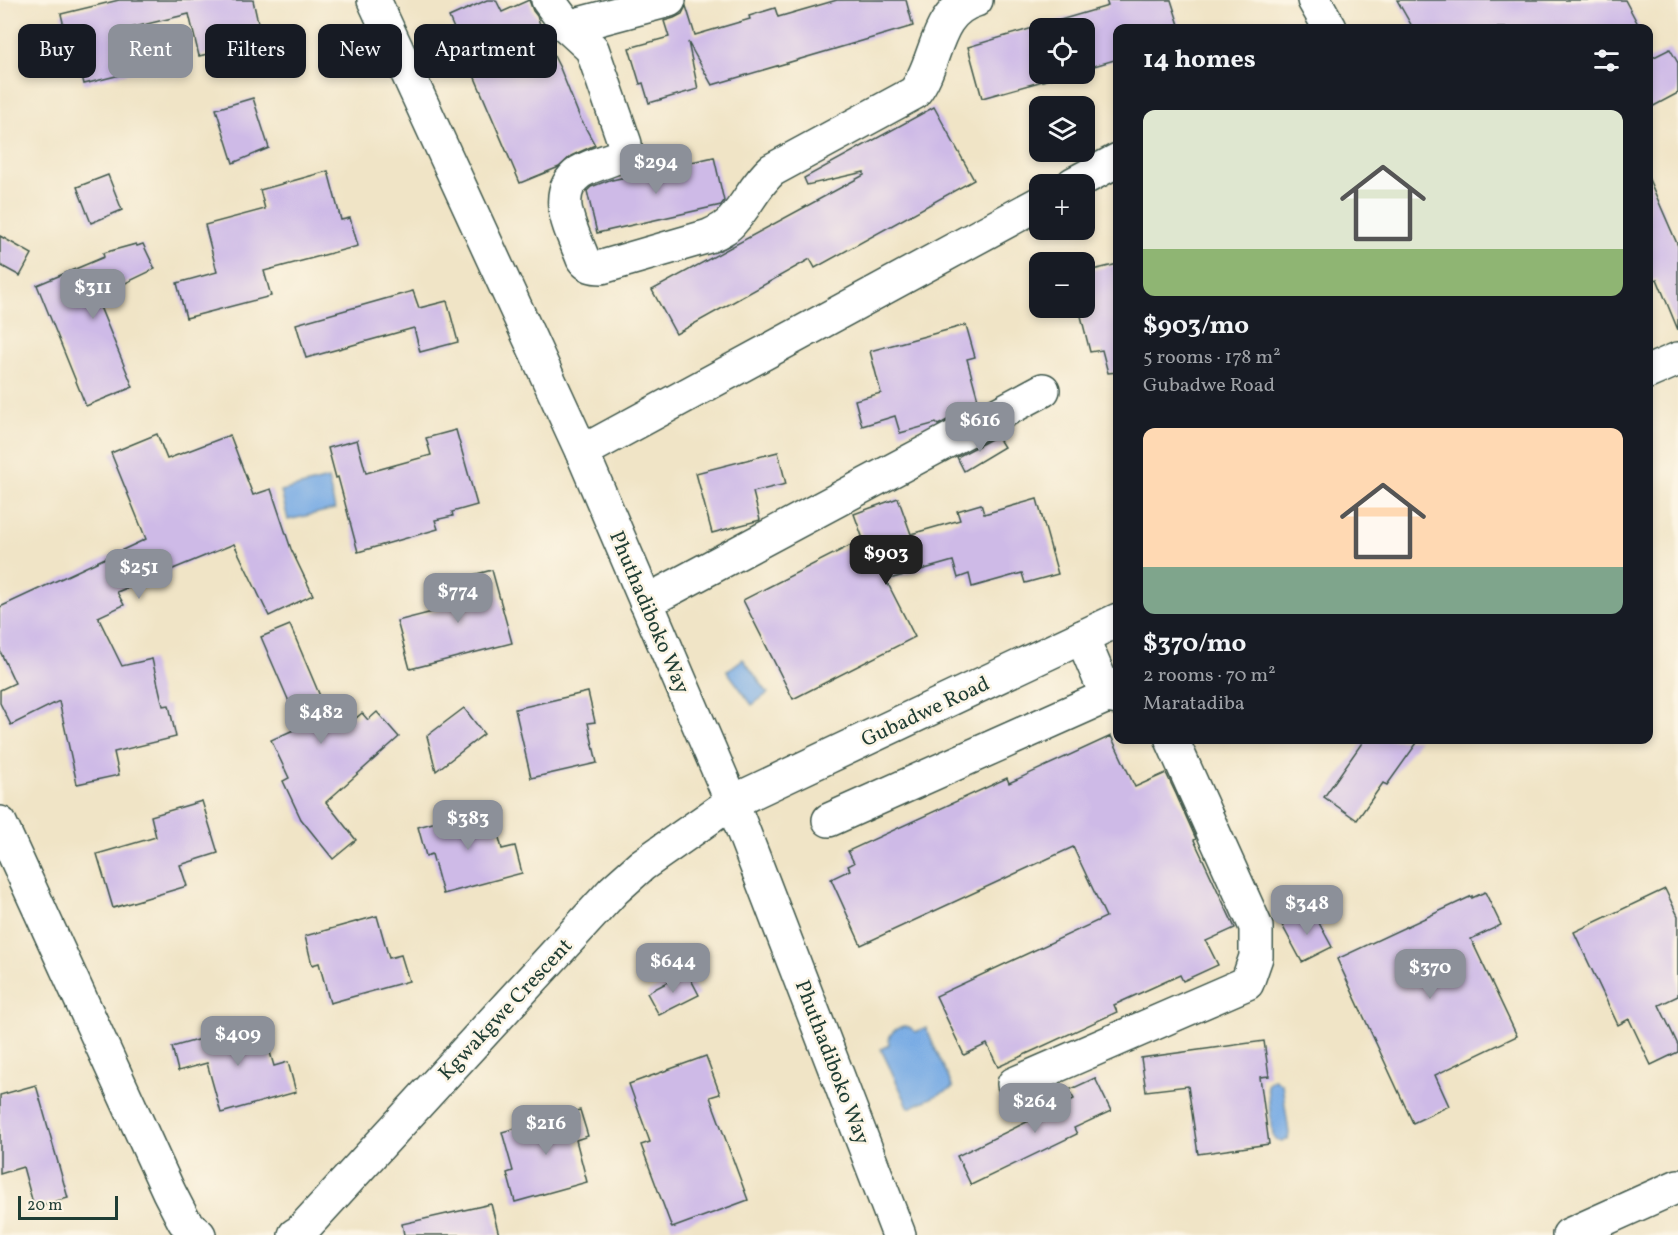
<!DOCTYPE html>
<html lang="en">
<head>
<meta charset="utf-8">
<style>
	body { margin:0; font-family:Vollkorn,serif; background:#20242c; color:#f1f3f6; height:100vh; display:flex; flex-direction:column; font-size:22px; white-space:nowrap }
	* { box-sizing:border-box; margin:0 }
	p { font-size:20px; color:#9ea1a6 }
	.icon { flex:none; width:33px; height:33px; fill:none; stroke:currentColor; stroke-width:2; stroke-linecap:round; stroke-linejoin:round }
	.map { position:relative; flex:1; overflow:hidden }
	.details { position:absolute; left:1113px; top:24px; width:540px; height:720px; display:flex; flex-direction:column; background:#171b24; border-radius:12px; box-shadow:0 3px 9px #0003 }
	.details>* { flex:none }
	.hud { position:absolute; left:18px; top:24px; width:570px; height:54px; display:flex; gap:12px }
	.controls { position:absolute; left:1029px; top:18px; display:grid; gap:12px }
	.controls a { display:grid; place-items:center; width:66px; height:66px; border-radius:12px; background:#171b24; box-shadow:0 3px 9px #0003; font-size:30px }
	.scale { position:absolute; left:18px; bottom:15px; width:100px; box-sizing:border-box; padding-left:6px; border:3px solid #1f3d34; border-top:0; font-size:16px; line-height:21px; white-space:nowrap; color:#1f3d34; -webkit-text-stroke:4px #fcf5e5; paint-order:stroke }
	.price { position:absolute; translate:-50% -51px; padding:0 14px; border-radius:12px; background:#8c9099; color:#fff; font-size:20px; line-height:39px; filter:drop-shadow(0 2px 3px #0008) }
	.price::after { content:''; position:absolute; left:50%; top:36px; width:18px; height:14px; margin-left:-9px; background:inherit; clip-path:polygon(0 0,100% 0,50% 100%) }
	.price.selected { background:#222; color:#fff }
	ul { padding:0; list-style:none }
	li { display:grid; align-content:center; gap:12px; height:318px; padding:0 30px }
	li span { display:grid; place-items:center; height:186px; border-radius:12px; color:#555 }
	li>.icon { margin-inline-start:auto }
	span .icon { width:108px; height:108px; fill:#fffc; stroke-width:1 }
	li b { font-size:26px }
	h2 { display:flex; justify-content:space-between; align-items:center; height:72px; padding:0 30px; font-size:26px }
	.chip { padding:0 21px; border-radius:12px; background:#171b24; box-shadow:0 3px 9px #0003; font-size:21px; line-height:54px }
	.chip.selected { background:#8c9099; color:#fff }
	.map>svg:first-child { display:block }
	.water { fill:#78abe4; stroke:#4c748c; stroke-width:1.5 }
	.building { fill:#cebae7 }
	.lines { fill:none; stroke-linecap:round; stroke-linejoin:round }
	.minor-casing { stroke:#3e564a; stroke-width:36 }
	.minor { stroke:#fff; stroke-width:33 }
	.labels { text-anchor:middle; stroke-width:5; stroke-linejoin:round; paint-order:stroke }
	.street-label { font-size:21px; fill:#1f3d34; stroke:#fcf5e5 }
</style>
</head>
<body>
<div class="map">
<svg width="1678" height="1235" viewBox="0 0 1678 1235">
	<rect width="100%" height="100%" fill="#fcf5e5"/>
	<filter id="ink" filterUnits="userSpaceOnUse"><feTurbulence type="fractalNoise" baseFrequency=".0167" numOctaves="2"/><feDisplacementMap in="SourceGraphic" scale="12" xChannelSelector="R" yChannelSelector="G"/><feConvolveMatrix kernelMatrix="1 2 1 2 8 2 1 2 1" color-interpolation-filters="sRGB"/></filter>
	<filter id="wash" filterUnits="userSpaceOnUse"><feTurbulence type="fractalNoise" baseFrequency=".008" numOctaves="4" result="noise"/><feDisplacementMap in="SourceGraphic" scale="24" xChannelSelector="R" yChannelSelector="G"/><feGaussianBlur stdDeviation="1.35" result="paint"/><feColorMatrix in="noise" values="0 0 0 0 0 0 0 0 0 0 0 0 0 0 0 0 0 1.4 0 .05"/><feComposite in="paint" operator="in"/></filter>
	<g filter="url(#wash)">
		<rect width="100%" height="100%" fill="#f0e4c6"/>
		<!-- water -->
		<g class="water">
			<path d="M328 479 335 509 288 520 281 491Z"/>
			<path d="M743 659 768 693 752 705 727 671Z"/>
			<path d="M904 1026 909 1027 916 1032 926 1028 953 1088 909 1108 881 1049 889 1045C888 1035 894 1028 904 1026Z"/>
			<path d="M1274 1079 1282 1084 1289 1133 1288 1139 1282 1142 1276 1140 1273 1135 1267 1086 1268 1083Z"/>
		</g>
		<g id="blocks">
			<!-- building -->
			<g class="building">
				<path d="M119 0H253L262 41 199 56 189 14 130 28 140 70 84 84 74 42 68 43 61 14Z"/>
				<path d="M487 0H496L502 12 529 0 533 11 537 16 541 27 540 28 560 68 580 118 595 145 571 156 559 167 520 183 449 17Z"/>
				<path d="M837 0H906L913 26 712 85 688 42 698 89 649 103 643 83 640 84 629 48 669 37 664 21 674 18 682 14 686 6 695 35 750 19 749 16 775 8 778 17Z"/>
				<path d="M1106 0H1171L1180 28H1118V59L1084 69V28H1040V74H1068L982 98 968 47 1108 6Z"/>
				<path d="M1397 0H1625L1640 28H1413Z"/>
				<path d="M1670 49 1678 63V93L1648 109V60Z"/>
				<path d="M253 98 269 148 233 163 216 109Z"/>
				<path d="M934 107 974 180 815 268 810 259 676 334 652 290 864 175V172L807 185 804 178Z"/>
				<path d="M714 157 724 201 721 205 597 233 587 191 591 187 612 179V180Z"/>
				<path d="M328 171 341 220 350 218 358 246 264 271 271 296 186 318 177 283 217 272 205 225 265 209 260 190Z"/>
				<path d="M108 175 122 210 91 223 77 187Z"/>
				<path d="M1648 177 1678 246V330L1657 279 1648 282Z"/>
				<path d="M0 236 32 254 20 276 0 265Z"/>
				<path d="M136 244 137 246 143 244 155 269 96 297 133 387 86 406 37 285 104 257 103 253Z"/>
				<path d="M1118 264V372L1108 373 1102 350 1090 352 1079 308 1091 305 1084 280V272Z"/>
				<path d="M413 291 419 308 447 301 458 342 420 352 414 328 306 358 296 324Z"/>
				<path d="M966 325 975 357 967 359 979 403 938 425 936 423 900 433 895 416 862 426 855 400 881 393 870 351Z"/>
				<path d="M456 430 477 505 452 512 453 516 435 520 438 529 358 552 338 477 336 478 328 448 357 440 366 473 431 455 426 438Z"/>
				<path d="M157 434 167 459 230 435 253 495 271 489 291 549 313 595 269 616 234 544 117 592 124 605 98 617 122 666 152 659 163 706 169 705 176 737 114 752 119 775 77 784 59 701 11 725 0 703V690L15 683 0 651V607L146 539 111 453Z"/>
				<path d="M997 436 1004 447 964 471 957 457Z"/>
				<path d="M778 452 786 484 753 492 760 520 712 533 696 473Z"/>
				<path d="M898 498 911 534 960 520 957 511 981 504 984 514 1037 499 1058 574 1025 583 1022 573 972 587 969 574 958 578 953 561 886 580 915 637 793 699 743 600 863 539 854 514Z"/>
				<path d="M492 570 512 643 410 669 397 621 456 606 450 581Z"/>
				<path d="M290 625 331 722 346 709 355 719 362 713 368 720 377 712 399 737 326 802 356 840 333 859 301 819 283 781 289 778 271 740 300 727 261 637Z"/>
				<path d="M588 692 595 722 588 723 597 763 531 778 515 709Z"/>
				<path d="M464 708 484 734 436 771 427 736Z"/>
				<path d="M1111 736 1135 787 1166 773 1176 794 1196 839 1194 840 1235 928 1206 941 1218 965 1183 981 1180 975 1114 1005 1117 1012 998 1067 987 1044 964 1055 936 996 1106 917 1073 847 861 945 831 879 850 870 848 866 854 863 848 851 1007 778 1009 783Z"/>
				<path d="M1364 740H1419L1387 785 1383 783 1357 820 1324 797Z"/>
				<path d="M202 801 218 853 180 865 187 886 113 908 97 854 156 837 151 816Z"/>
				<path d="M491 807 502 849 515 846 522 873 443 894 432 854 426 856 418 827Z"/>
				<path d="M1665 889 1678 916V996L1659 1005 1678 1045V1052L1651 1065 1629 1019 1618 1025 1574 932Z"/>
				<path d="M1485 892 1501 925 1471 939 1517 1036 1435 1075 1449 1106 1413 1123 1337 959 1472 896V898Z"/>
				<path d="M1312 910 1332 947 1302 962 1282 925Z"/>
				<path d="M377 916 389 958 401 955 409 981 330 1003 319 963 312 965 305 936Z"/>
				<path d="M687 972 699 995 659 1015 647 993Z"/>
				<path d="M261 1022 274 1066 288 1062 296 1092 221 1113 207 1063 178 1071 172 1047Z"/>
				<path d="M1264 1041 1269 1076 1260 1077 1269 1144 1198 1154 1188 1086 1146 1091 1141 1058Z"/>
				<path d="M706 1056 720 1094 710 1097 748 1200 672 1228 641 1145 650 1142 629 1084Z"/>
				<path d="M1095 1078 1111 1111 1074 1128 1077 1134 971 1185 957 1156 1074 1099 1069 1090Z"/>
				<path d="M36 1085 68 1198 34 1207 23 1167 0 1174V1095Z"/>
				<path d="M580 1110 588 1136 576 1140 587 1182 515 1202 507 1173 513 1171 502 1132Z"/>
				<path d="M491 1204 499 1235H404L402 1224Z"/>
			</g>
		</g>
	</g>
	<g filter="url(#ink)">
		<use href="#blocks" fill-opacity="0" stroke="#3e564a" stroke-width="1.5"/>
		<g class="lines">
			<!-- minor casing -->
			<g class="minor-casing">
				<g id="minor">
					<path d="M374 0 582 452 732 802 899 1235"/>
					<path d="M548 0 568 27 592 49 625 144 624 152 620 156C608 161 591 165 580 172 549 194 573 232 583 259 588 266 593 267 602 267L709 236C718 232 727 228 733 220 748 204 755 185 772 170L914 93C938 64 933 12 976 0"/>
					<path d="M1314 0 1330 28"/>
					<path d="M568 27 669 0"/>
					<path d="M1073 184 1118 160"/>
					<path d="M1648 372 1678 359"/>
					<path d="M582 452 1040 203"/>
					<path d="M646 602 1043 390"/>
					<path d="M1082 637 1107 696 1118 698"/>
					<path d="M829 820 1107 696"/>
					<path d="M0 823 169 1192 184 1221 199 1235"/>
					<path d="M1014 1084 1247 983 1256 957V927L1172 740"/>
					<path d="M295 1235 300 1232 614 890 642 865 732 802 1118 620"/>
					<path d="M1569 1235 1678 1186"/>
				</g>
			</g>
			<!-- minor -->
			<use href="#minor" class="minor"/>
		</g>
	</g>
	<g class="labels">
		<!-- street labels -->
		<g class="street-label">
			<text transform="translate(650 612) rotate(67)" y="7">Phuthadiboko Way</text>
			<text transform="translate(925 711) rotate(-25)" y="7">Gubadwe Road</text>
			<text transform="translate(505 1009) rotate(-47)" y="7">Kgwakgwe Crescent</text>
			<text transform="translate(833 1062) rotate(69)" y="7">Phuthadiboko Way</text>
		</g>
	</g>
</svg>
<div class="controls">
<a><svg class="icon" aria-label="locate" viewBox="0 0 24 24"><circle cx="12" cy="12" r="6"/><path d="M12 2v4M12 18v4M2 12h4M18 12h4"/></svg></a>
<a><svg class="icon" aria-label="layers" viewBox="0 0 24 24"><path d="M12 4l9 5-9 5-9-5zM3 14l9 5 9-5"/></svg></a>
<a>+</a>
<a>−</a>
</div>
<div class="scale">20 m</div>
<b class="price" style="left:656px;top:195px">$294</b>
<b class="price" style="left:93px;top:320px">$311</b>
<b class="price" style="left:980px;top:453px">$616</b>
<b class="price selected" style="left:886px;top:586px">$903</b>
<b class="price" style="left:139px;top:600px">$251</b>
<b class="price" style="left:458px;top:624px">$774</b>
<b class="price" style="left:321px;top:745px">$482</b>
<b class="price" style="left:468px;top:851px">$383</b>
<b class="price" style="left:1307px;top:936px">$348</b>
<b class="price" style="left:673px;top:994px">$644</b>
<b class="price" style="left:1430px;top:1000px">$370</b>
<b class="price" style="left:238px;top:1067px">$409</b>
<b class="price" style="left:1035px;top:1134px">$264</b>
<b class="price" style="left:546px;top:1156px">$216</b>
<div class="hud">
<a class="chip">Buy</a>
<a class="chip selected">Rent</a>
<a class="chip">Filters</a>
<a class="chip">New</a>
<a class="chip">Apartment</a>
</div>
<section class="details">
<h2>14 homes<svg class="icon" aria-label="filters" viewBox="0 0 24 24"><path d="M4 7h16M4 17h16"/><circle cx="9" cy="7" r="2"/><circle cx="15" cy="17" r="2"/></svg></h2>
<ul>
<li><span style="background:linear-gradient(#dfe7d0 75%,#8fb573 0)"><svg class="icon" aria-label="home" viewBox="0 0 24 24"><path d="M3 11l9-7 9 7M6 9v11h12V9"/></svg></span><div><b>$903/mo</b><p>5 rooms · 178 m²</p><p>Gubadwe Road</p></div></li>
<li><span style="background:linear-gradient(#ffd9b3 75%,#7fa58c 0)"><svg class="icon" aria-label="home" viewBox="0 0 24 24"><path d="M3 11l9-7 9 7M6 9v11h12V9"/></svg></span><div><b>$370/mo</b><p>2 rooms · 70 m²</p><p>Maratadiba</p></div></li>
</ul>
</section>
</div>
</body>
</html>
